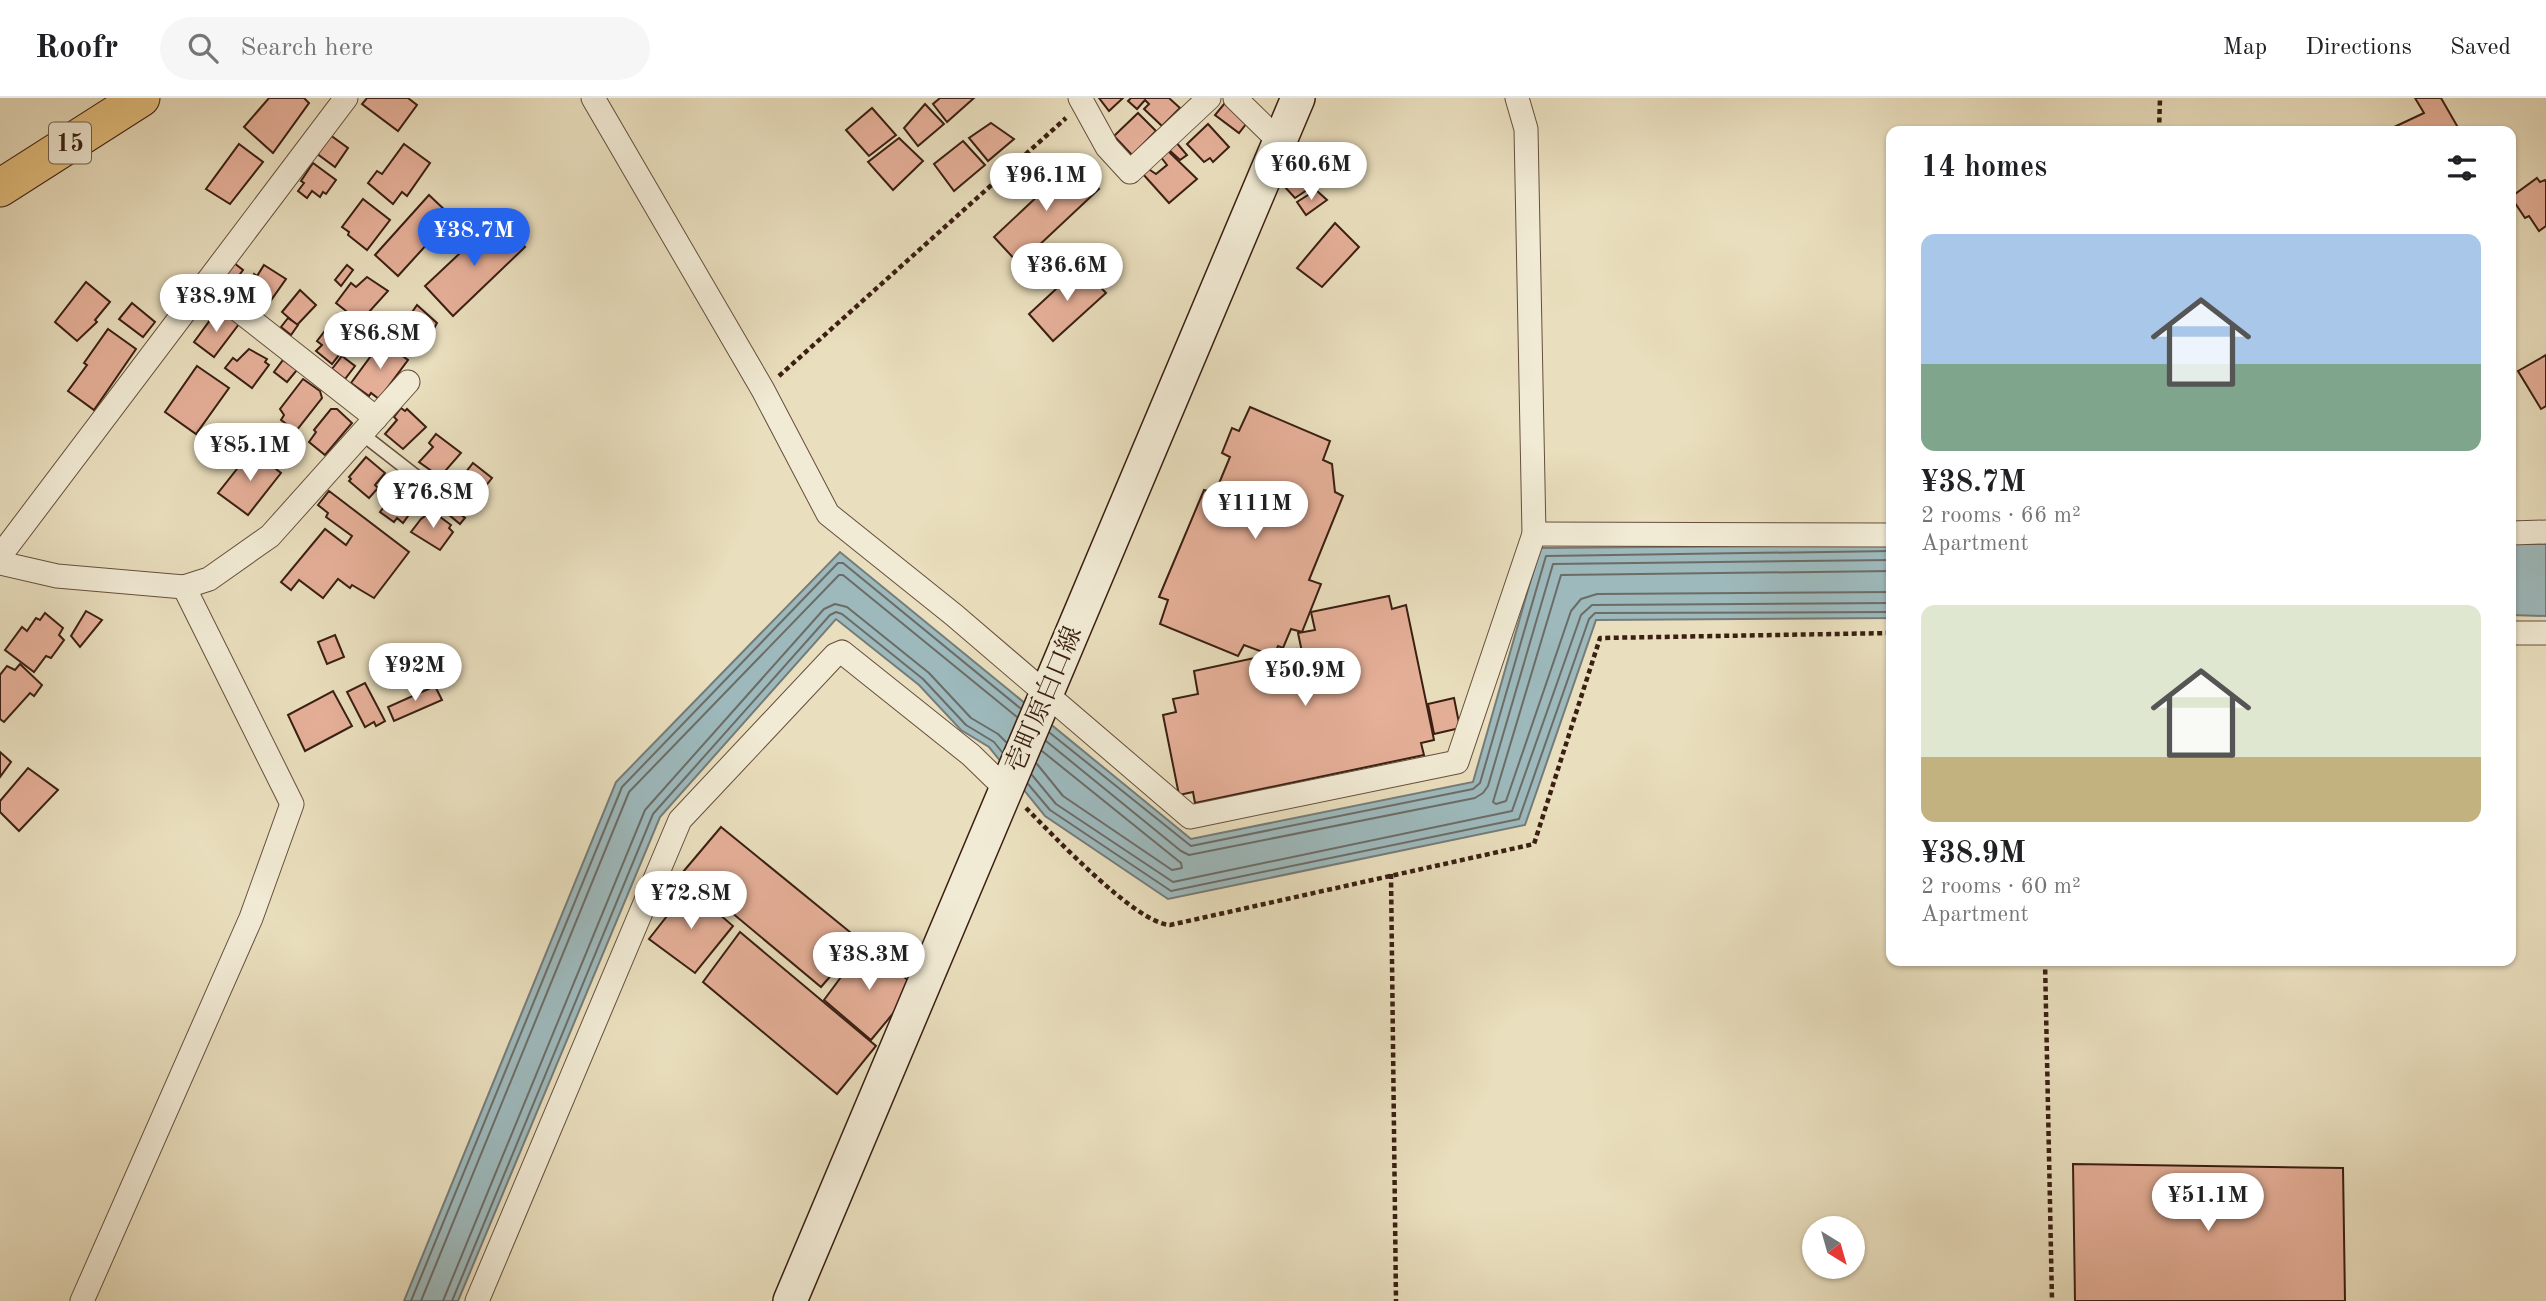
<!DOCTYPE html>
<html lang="en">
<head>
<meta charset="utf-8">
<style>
	body { margin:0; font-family:"Old Standard TT","Noto Serif JP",serif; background:#f6f6f6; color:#202124; height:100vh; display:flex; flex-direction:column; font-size:26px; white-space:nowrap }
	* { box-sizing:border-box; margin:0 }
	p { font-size:23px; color:#757577 }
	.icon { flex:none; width:38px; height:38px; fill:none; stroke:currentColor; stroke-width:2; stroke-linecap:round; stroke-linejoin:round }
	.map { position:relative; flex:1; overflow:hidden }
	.sheet { position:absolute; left:1886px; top:28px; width:630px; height:840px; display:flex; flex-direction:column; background:#fff; border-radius:14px; box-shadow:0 2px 5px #0004 }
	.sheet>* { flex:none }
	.needle { width:46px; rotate:143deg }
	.fabs { position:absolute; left:1802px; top:1118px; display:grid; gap:14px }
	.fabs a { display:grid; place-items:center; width:63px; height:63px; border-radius:50%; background:#fff; box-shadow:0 2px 5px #0004; font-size:35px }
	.price { position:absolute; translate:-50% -60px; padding:0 16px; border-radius:24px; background:#fff; color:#222; font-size:23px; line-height:46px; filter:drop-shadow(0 2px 4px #0008) }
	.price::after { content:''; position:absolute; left:50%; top:42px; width:21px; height:16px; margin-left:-10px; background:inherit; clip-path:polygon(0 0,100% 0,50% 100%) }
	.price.active { background:#2563eb; color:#fff }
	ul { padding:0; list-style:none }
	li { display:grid; align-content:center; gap:14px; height:371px; padding:0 35px }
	li span { display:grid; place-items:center; height:217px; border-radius:14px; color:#555 }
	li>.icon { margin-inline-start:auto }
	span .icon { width:126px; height:126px; fill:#fffc; stroke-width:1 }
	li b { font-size:30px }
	h2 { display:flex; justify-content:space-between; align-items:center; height:84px; padding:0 35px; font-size:30px }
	header { display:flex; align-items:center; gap:42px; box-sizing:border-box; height:98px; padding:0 35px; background:#fff; border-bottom:2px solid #e0e0e0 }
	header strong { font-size:33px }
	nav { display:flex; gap:38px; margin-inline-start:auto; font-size:24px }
	.search { width:490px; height:63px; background:#f6f6f6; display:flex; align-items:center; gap:18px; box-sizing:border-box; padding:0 24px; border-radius:38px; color:#757577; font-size:26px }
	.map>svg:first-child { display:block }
	.water { fill:#9db9bc; stroke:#757b78; stroke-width:2 }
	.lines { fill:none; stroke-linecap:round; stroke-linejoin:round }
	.shore { stroke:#6c6c67; stroke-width:2 }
	.building { fill:#e5af98; stroke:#3a1f12; stroke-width:2 }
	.lane-casing { stroke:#664f3d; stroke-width:15 }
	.street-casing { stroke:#664f3d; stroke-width:25 }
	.secondary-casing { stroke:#3a1f12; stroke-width:36 }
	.primary-casing { stroke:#3a1f12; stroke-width:39 }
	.path { stroke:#3a1f12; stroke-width:4.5; stroke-dasharray:5 3.5; stroke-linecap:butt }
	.lane { stroke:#f1ead4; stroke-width:12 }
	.street { stroke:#f1ead4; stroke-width:23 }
	.secondary { stroke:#f1ead4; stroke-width:33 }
	.primary { stroke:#e4bf7e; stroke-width:37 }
	.labels { text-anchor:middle; stroke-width:6; stroke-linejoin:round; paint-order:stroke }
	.shield { fill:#f1ead4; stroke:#715c4c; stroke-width:2 }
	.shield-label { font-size:24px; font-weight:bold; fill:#3a1f12 }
	.street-label { font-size:26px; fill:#3a1f12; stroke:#f1ead4 }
</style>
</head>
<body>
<header>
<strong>Roofr</strong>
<div class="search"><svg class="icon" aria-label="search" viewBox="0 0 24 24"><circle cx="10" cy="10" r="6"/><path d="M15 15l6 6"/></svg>Search here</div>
<nav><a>Map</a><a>Directions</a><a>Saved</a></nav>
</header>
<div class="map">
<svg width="2546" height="1203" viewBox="0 0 2546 1203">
	<rect width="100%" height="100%" fill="#e9debd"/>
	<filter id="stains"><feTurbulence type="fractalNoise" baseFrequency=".00286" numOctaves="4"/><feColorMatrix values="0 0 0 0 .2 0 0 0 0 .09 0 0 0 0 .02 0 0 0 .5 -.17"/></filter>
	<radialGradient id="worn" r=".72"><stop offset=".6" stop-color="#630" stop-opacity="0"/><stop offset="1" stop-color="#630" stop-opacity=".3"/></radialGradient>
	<!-- water -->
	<g class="water">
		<path d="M2511 446H2546V518L2511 517Z"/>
		<path d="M1892 447V520L1596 522 1525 727 1168 801 1045 718 989 649 961 632 919 587 836 521 660 719 458 1203H404L616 684 840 454 1191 741 1473 684 1540 450Z"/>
	</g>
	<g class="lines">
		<!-- shore -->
		<g class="shore">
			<path d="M1892 473 1561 477 1493 704 1496 706 1506 703 1571 513 1581 501 1597 496 1892 494"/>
			<path d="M1050 635 1191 748 1473 691 1480 685 1546 458 1892 453"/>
			<path d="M1046 643 1181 753 1189 757 1475 700 1483 695 1488 688 1553 466 1892 462"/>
			<path d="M1037 666 1063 698 1172 772 1182 770 1181 765 1042 653"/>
			<path d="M1032 677 1056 706 1173 784 1512 713 1581 517 1592 507 1892 505"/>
			<path d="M1028 686 1050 712 1171 793 1519 721 1589 521 1595 515 1892 514"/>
			<path d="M411 1203 622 689 838 465H843L1020 610"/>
			<path d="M421 1203 629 694 839 477H843L1017 619"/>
			<path d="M443 1203 645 712 824 511 835 506 847 509 929 575 971 620 998 636 1006 644"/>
			<path d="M452 1203 653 716 830 517 836 514 842 516 923 581 966 627 994 644 1002 654"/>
		</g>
	</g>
	<!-- building -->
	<g class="building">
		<path d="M269 0H304L309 5 273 55 244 29Z"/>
		<path d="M367 0H408L417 7 398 33 362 6Z"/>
		<path d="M940 0H974L947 24 933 6Z"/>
		<path d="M1099 0H1123L1109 13Z"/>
		<path d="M1131 0H1169L1180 10 1162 28 1144 11 1149 6 1145 2 1137 11 1128 3Z"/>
		<path d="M1229 0 1253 17 1239 35 1215 17Z"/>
		<path d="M2415 0H2441L2460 33H2394L2392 30 2424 15Z"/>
		<path d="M925 6 944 26 918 48 904 30Z"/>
		<path d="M872 10 896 37 869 58 846 32Z"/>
		<path d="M1138 15 1156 33 1132 57 1114 38Z"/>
		<path d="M991 25 1014 41 988 63 969 40Z"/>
		<path d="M1208 26 1229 49 1213 64 1210 60 1204 64 1187 46Z"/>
		<path d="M326 34 348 50 335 69 312 52Z"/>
		<path d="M899 40 923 63 893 92 868 64Z"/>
		<path d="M963 43 985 67 954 93 934 66Z"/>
		<path d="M1175 43 1187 57 1180 62 1167 50Z"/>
		<path d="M239 46 263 64 230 106 206 91Z"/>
		<path d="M404 46 430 65 407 98 402 94 393 106 368 85 377 73 382 76Z"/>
		<path d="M1167 52 1197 81 1169 105 1142 75 1147 70 1156 76 1167 67 1160 58Z"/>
		<path d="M1074 64 1099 91 1019 166 994 139Z"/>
		<path d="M1296 64 1313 88 1295 100 1284 88Z"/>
		<path d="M313 65 336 82 326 96 323 94 320 99 312 93 307 100 298 93 304 85 301 83Z"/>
		<path d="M2537 80 2540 84 2545 82 2546 84V128L2539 133 2529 118 2525 120 2511 99Z"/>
		<path d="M1316 92 1327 102 1306 117 1297 104Z"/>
		<path d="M429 97 448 115 425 140 429 144 398 178 375 157Z"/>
		<path d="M363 101 390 122 367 152 348 137 349 134 342 129Z"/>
		<path d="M492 125 508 140 513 135 525 149 453 218 425 188Z"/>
		<path d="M1335 125 1359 149 1322 189 1297 170Z"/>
		<path d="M234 165 243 172 232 187 223 180Z"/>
		<path d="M264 167 286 181 262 215 241 200 254 176 257 178Z"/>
		<path d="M347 167 353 172 341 188 335 182Z"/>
		<path d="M1081 168 1106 195 1053 243 1029 216Z"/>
		<path d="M367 179 388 193 360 224 336 205 351 185 356 189Z"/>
		<path d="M86 184 110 204 95 222 97 224 77 243 55 224Z"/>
		<path d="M300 192 316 207 297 227 282 214Z"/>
		<path d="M132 205 155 224 143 239 119 221Z"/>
		<path d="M417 207 437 225 425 247 420 241 409 254 383 232 392 222 401 230Z"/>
		<path d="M223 214 239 226 214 259 194 244 213 218 218 221Z"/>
		<path d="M338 216 358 232 332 266 316 253 322 247 317 243Z"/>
		<path d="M288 220 298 227 291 237 281 229Z"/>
		<path d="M108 231 136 251 94 312 68 293 87 267 84 265Z"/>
		<path d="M363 233 373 241 363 254 353 246Z"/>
		<path d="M382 243 408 262 379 301 371 295 369 298 351 285Z"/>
		<path d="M249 251 267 261 265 264 269 267 252 290 225 270 233 260 237 263Z"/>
		<path d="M2546 257V308L2541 311 2518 273Z"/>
		<path d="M342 258 355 268 345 281 332 271Z"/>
		<path d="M283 262 297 272 287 284 274 274Z"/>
		<path d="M197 268 229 290 196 336 165 314Z"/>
		<path d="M303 281 320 293 322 300 296 333 281 322 284 317 280 311Z"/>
		<path d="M1250 309 1330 343 1323 362 1332 366 1335 394 1343 398 1309 482 1321 486 1302 534 1291 531 1283 550 1278 548 1275 555 1268 556 1244 547 1238 558 1160 526 1168 502 1159 499 1204 392 1215 395 1230 359 1222 355 1232 330 1239 333Z"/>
		<path d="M401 310 405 313 407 311 426 329 403 351 385 336 397 322 394 319Z"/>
		<path d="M331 311H337L352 325 325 357 309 344 316 334 314 332Z"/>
		<path d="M436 336 461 355 440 379 419 364 433 349 429 345Z"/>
		<path d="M252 352 281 375 248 417 218 395Z"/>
		<path d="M366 359 385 375 375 387 378 390 369 400 349 383 351 381 349 379Z"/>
		<path d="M473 365 492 380 477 399 474 397 471 400 455 388Z"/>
		<path d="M398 384 418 398 415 402 418 404 403 425 397 420 394 424 380 414 394 396 391 394Z"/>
		<path d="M329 393 409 454 374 500 352 487 350 490 338 481 323 500 299 482 291 492 281 484 325 431 346 447 352 438 326 419 328 415 318 407Z"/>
		<path d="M461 393 472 402 465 411 453 403Z"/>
		<path d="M442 401 465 420 460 426 437 407Z"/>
		<path d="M432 413 451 427 449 430 453 434 440 452 411 434 421 421Z"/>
		<path d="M1389 498 1392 511 1406 507 1434 642 1421 645 1424 657 1195 705 1193 694 1179 697 1163 617 1176 614 1173 601 1198 596 1194 573 1296 551 1301 574 1306 573 1298 535 1315 532 1311 514Z"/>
		<path d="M86 513 102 522 80 549 71 538Z"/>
		<path d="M45 515 63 530 59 537 64 542 51 560 46 558 34 574 5 552 22 529 27 533 36 520 40 522Z"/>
		<path d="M335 537 344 559 327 566 318 544Z"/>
		<path d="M20 566 42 587 34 598 30 595 4 624 0 621V577L7 568 15 572Z"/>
		<path d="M365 585 385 623 376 628 374 624 365 629 347 594Z"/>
		<path d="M435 588 442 602 394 623 388 609Z"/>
		<path d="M333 593 352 628 305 653 288 617Z"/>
		<path d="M1454 600 1460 630 1434 636 1428 606Z"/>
		<path d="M0 654 11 664 0 679Z"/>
		<path d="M28 670 58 692 19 733 0 714V703Z"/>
		<path d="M721 729 861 843 821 889 683 774Z"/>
		<path d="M689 790 733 828 695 875 649 841Z"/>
		<path d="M740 834 876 948 837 996 703 884Z"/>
		<path d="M867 844 915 889 871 942 824 902Z"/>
		<path d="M2073 1066 2343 1070 2345 1203H2075Z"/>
	</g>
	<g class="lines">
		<!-- lane casing -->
		<g class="lane-casing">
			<path id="lane" d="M362 336 430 389"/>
		</g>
		<!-- street casing -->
		<g class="street-casing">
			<g id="street">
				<path d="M593 0 763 292 828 416 954 517 1190 719 1457 664 1534 436 1526 31 1517 0"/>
				<path d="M1080 0 1107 49 1130 74 1209 0"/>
				<path d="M1235 0 1280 44"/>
				<path d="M205 186 376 320"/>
				<path d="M2511 435 2546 434"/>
				<path d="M1534 436 1892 437"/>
				<path d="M0 458 346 0"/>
				<path d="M0 465 57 478 184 489 209 481 270 438 408 284"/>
				<path d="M2511 535H2546"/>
				<path d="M82 1203 251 820 292 706 184 489"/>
				<path d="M477 1203 680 722 835 557 842 554 971 657 1005 690"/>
			</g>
		</g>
		<!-- secondary casing -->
		<g class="secondary-casing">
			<path id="secondary" d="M790 1203 1298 0"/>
		</g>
		<!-- primary casing -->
		<g class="primary-casing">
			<path id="primary" d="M0 90 141 0"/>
		</g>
		<!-- path -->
		<g class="path">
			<path d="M2159 33 2160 0"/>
			<path d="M779 278 1066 20"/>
			<path d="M1026 710C1053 737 1135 825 1170 827L1534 746 1600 540 1892 535"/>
			<path d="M1391 776 1396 1203"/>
			<path d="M2045 863 2052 1203"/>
		</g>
		<!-- lane -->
		<use href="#lane" class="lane"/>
		<!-- street -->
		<use href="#street" class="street"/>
		<!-- secondary -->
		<use href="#secondary" class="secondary"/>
		<!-- primary -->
		<use href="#primary" class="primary"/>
	</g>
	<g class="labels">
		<!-- shield labels -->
		<rect class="shield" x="49" y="24.5" width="42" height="41" rx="5"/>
		<g class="shield-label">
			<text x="70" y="53">15</text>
		</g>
		<!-- street labels -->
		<g class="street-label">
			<text transform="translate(1043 601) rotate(-67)" y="9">壱町原白口線</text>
		</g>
	</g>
	<rect width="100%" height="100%" filter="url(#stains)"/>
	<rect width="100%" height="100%" fill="url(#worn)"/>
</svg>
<div class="fabs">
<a><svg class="needle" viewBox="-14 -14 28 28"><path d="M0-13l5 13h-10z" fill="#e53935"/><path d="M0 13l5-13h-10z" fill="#757577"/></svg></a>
</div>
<b class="price" style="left:1311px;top:104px">¥60.6M</b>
<b class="price" style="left:1046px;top:115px">¥96.1M</b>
<b class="price active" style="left:474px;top:170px">¥38.7M</b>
<b class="price" style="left:1067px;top:205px">¥36.6M</b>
<b class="price" style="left:216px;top:236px">¥38.9M</b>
<b class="price" style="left:380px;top:273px">¥86.8M</b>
<b class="price" style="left:250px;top:385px">¥85.1M</b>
<b class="price" style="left:433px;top:432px">¥76.8M</b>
<b class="price" style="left:1255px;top:443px">¥111M</b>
<b class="price" style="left:415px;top:605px">¥92M</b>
<b class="price" style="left:1305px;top:610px">¥50.9M</b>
<b class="price" style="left:691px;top:833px">¥72.8M</b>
<b class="price" style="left:869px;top:894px">¥38.3M</b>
<b class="price" style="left:2208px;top:1135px">¥51.1M</b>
<section class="sheet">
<h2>14 homes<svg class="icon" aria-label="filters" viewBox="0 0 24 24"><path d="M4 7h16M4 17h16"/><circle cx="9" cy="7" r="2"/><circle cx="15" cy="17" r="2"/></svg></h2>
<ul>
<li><span style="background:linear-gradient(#a9c7e8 60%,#7fa58c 0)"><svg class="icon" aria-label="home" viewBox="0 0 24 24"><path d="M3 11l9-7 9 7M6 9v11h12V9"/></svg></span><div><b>¥38.7M</b><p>2 rooms · 66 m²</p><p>Apartment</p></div></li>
<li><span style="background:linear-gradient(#dfe7d0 70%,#c2b280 0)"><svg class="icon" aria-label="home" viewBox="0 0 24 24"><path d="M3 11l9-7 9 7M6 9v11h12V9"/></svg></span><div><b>¥38.9M</b><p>2 rooms · 60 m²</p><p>Apartment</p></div></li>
</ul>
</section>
</div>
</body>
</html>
